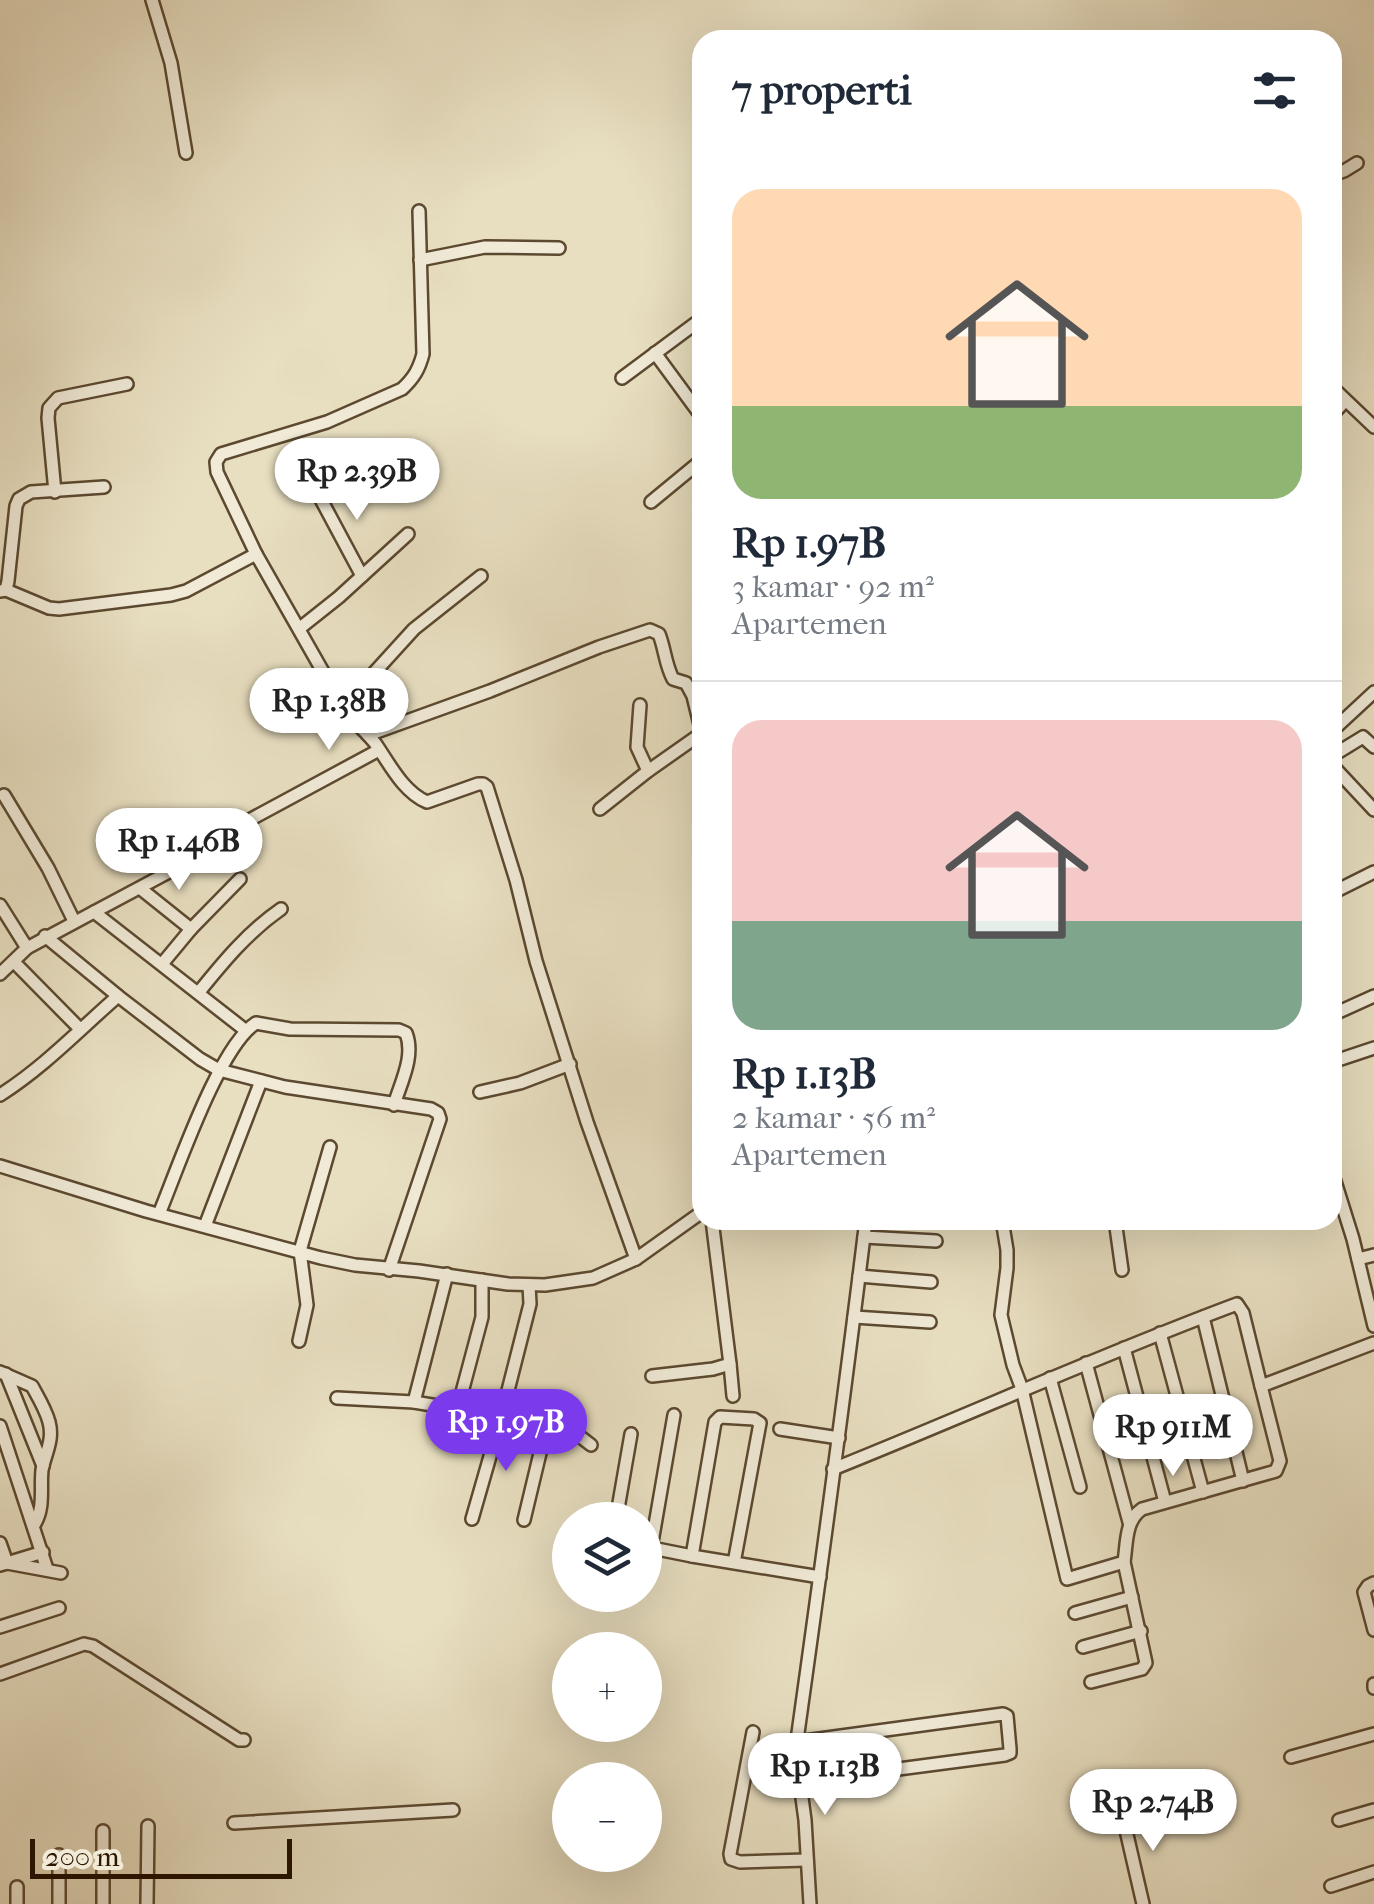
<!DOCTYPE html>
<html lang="id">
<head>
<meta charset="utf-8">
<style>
	body { margin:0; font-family:"IM FELL French Canon",serif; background:#f2f2f3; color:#1f2937; height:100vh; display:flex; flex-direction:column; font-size:38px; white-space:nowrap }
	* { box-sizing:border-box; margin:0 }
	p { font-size:32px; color:#747a83 }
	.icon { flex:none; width:55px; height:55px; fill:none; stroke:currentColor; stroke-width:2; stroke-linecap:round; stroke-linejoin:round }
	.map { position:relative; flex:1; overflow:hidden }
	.side { position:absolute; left:692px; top:30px; width:650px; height:1200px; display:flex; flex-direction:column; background:#fff; border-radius:30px; box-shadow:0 10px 40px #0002 }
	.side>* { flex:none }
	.tools { position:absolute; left:552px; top:1502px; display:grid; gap:20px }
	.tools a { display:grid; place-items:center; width:110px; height:110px; border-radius:50%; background:#fff; box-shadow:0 10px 40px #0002; font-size:50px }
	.scale { position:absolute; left:30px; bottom:25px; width:262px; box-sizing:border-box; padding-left:10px; border:5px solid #2d1700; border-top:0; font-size:28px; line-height:35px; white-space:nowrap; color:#2d1700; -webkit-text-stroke:8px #f0ead7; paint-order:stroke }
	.price { position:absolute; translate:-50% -85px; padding:0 22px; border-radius:35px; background:#fff; color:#222; font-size:32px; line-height:65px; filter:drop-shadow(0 2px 5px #0008) }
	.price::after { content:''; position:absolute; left:50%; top:60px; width:30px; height:22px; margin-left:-15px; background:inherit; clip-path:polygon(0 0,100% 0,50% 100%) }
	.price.selected { background:#7c3aed; color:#fff }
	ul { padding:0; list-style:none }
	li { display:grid; align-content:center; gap:20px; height:530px; padding:0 40px }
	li+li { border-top:2px solid #e0e1e3 }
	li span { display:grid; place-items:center; height:310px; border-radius:30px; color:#555 }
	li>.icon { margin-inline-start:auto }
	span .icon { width:180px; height:180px; fill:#fffc; stroke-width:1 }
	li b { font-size:42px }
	h2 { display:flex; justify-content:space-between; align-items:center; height:120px; padding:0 40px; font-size:42px }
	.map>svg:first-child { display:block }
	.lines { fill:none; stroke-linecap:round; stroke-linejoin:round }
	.minor-casing { stroke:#5c4930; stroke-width:16 }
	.minor { stroke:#f0ead7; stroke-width:11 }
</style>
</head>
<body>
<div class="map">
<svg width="1374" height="1904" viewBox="0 0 1374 1904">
	<rect width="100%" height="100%" fill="#e8dfc1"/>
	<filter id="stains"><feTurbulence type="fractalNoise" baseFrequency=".002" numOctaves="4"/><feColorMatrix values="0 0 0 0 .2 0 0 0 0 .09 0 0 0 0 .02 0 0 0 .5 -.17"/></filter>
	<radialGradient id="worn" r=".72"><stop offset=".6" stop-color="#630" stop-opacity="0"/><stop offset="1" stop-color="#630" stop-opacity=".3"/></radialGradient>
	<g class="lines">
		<!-- minor casing -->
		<g class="minor-casing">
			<g id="minor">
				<path d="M152 0 171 63 186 153"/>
				<path d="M1332 175 1344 171 1357 163"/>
				<path d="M419 211 423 354C419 369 414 378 402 389L327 422 221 454 216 462 217 472 256 554 343 707C352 721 365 730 375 743 389 763 403 792 427 802L478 784H483L487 787 516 880 536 961 587 1122 636 1259"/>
				<path d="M420 260 485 247 559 248"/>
				<path d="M655 353 702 417"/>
				<path d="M622 378 696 323 702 331"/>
				<path d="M1332 387 1374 427"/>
				<path d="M1332 415 1345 401"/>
				<path d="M316 490 362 576"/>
				<path d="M55 492 48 418 49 408 58 398 127 384"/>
				<path d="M651 502 702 460"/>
				<path d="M6 590 49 608 59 609 171 595 186 591 256 554"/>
				<path d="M0 591 6 590 8 581 16 506 19 499 31 492 104 487"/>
				<path d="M300 628 339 597 408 534"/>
				<path d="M640 705 637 747 648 771"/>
				<path d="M343 707 414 629 481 576"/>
				<path d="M1332 731 1374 692"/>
				<path d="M368 735 490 691 599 647 650 630 659 634C665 649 665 664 673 679L686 683 693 696 702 733"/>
				<path d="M1332 756 1363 737 1374 747"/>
				<path d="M1332 765 1374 810"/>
				<path d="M4 795 48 868 74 921"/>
				<path d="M600 809 648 771 702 733"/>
				<path d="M141 889 191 929"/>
				<path d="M1332 893 1374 872"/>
				<path d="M0 905 27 948"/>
				<path d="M94 912 212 849 242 824 379 750"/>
				<path d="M45 936 118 996 200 1059 219 1070 285 1087 431 1109 438 1113 440 1119 389 1270"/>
				<path d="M14 962 80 1029"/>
				<path d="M162 964 191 929 240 879"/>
				<path d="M0 974 27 948 94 912 245 1030"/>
				<path d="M199 992C224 961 248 932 281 909"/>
				<path d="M1332 1015 1374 996"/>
				<path d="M1332 1062 1374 1048"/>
				<path d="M480 1092 520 1083 570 1064"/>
				<path d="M0 1095C44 1067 79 1030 118 996"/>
				<path d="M0 1166 146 1211 321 1258 355 1265 419 1271 508 1284 545 1285 593 1278 636 1259 702 1212"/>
				<path d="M1332 1172 1353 1239 1374 1326"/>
				<path d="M159 1214C177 1171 219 1046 256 1023L290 1029 399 1030 406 1033C415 1056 401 1082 394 1105"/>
				<path d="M1002 1220 1007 1250V1268L1001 1315 1013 1365 1022 1389 1067 1579 1124 1562C1127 1542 1125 1521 1142 1509L1276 1471 1280 1461 1261 1386"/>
				<path d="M1115 1220 1122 1270"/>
				<path d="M205 1226 261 1081"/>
				<path d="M864 1237 936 1241"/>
				<path d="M1358 1259 1374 1255"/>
				<path d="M859 1276 931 1282"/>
				<path d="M854 1317 930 1322"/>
				<path d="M1203 1317 1243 1481"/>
				<path d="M1160 1333 1203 1492"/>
				<path d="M299 1341 307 1305 300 1251 330 1147"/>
				<path d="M1124 1348 1165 1502"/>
				<path d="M1086 1363 1129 1522"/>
				<path d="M730 1364 733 1396"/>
				<path d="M0 1372 32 1386C38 1397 46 1410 49 1422 54 1440 45 1454 42 1470 40 1489 45 1508 34 1525"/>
				<path d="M6 1374 43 1466"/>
				<path d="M652 1376 713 1369 730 1364 712 1220"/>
				<path d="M1050 1378 1080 1487"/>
				<path d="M337 1398 414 1402 569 1428 591 1445"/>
				<path d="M414 1402 447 1274"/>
				<path d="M457 1411 482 1317V1280"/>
				<path d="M0 1426 47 1569"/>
				<path d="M780 1429 839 1438"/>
				<path d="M833 1469C968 1415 1100 1355 1237 1304L1243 1313 1261 1386 1374 1343"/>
				<path d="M472 1519 501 1418 530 1304 529 1285"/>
				<path d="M524 1520 547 1424"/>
				<path d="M616 1520 631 1434"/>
				<path d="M0 1543 7 1563 43 1552"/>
				<path d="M647 1547 692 1556"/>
				<path d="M651 1548 674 1415"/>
				<path d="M734 1563 760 1423 754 1419 720 1417 715 1422 692 1556 820 1577"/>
				<path d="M0 1565 7 1563 61 1573"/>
				<path d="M1374 1583 1368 1586 1364 1592 1374 1630"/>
				<path d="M1075 1613 1132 1597"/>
				<path d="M0 1627 59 1608"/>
				<path d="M1083 1647 1141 1631"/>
				<path d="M0 1674 84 1644 93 1646 239 1740H244"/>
				<path d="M1091 1682 1142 1669 1146 1663 1124 1562"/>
				<path d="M1374 1684V1688"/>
				<path d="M753 1732 730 1854 731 1859 740 1862 807 1860"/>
				<path d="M797 1742 1003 1714 1007 1716 1010 1749V1753L1005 1755 800 1782"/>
				<path d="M1291 1757 1374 1734"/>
				<path d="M1122 1813 1143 1904"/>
				<path d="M1339 1820 1374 1810"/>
				<path d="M234 1823 453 1810"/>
				<path d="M103 1831V1904"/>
				<path d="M59 1855V1904"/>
				<path d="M1331 1886 1374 1872"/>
				<path d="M17 1887V1904"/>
				<path d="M147 1904 148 1826"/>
				<path d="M810 1904 805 1820 797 1761 798 1733C822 1562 845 1391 866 1220"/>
			</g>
		</g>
		<!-- minor -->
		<use href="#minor" class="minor"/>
	</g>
	<rect width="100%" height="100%" filter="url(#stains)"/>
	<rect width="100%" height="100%" fill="url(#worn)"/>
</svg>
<div class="tools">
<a><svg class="icon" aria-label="layers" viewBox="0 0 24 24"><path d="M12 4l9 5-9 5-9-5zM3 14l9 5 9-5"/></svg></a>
<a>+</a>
<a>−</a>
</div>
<div class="scale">200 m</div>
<b class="price" style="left:357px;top:523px">Rp 2.39B</b>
<b class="price" style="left:329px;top:753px">Rp 1.38B</b>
<b class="price" style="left:179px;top:893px">Rp 1.46B</b>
<b class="price selected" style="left:506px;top:1474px">Rp 1.97B</b>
<b class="price" style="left:1173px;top:1479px">Rp 911M</b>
<b class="price" style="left:825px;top:1818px">Rp 1.13B</b>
<b class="price" style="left:1153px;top:1854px">Rp 2.74B</b>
<section class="side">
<h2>7 properti<svg class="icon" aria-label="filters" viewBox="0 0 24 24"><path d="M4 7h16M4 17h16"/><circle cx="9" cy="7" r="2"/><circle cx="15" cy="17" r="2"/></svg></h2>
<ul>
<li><span style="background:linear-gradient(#ffd9b3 70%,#8fb573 0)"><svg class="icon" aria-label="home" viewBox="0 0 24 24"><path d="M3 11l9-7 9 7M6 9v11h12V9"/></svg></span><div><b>Rp 1.97B</b><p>3 kamar · 92 m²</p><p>Apartemen</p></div></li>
<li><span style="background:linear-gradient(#f6c9c9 65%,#7fa58c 0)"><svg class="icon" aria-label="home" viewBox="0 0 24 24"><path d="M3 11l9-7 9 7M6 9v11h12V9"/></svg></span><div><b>Rp 1.13B</b><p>2 kamar · 56 m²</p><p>Apartemen</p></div></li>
</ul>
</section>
</div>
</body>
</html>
